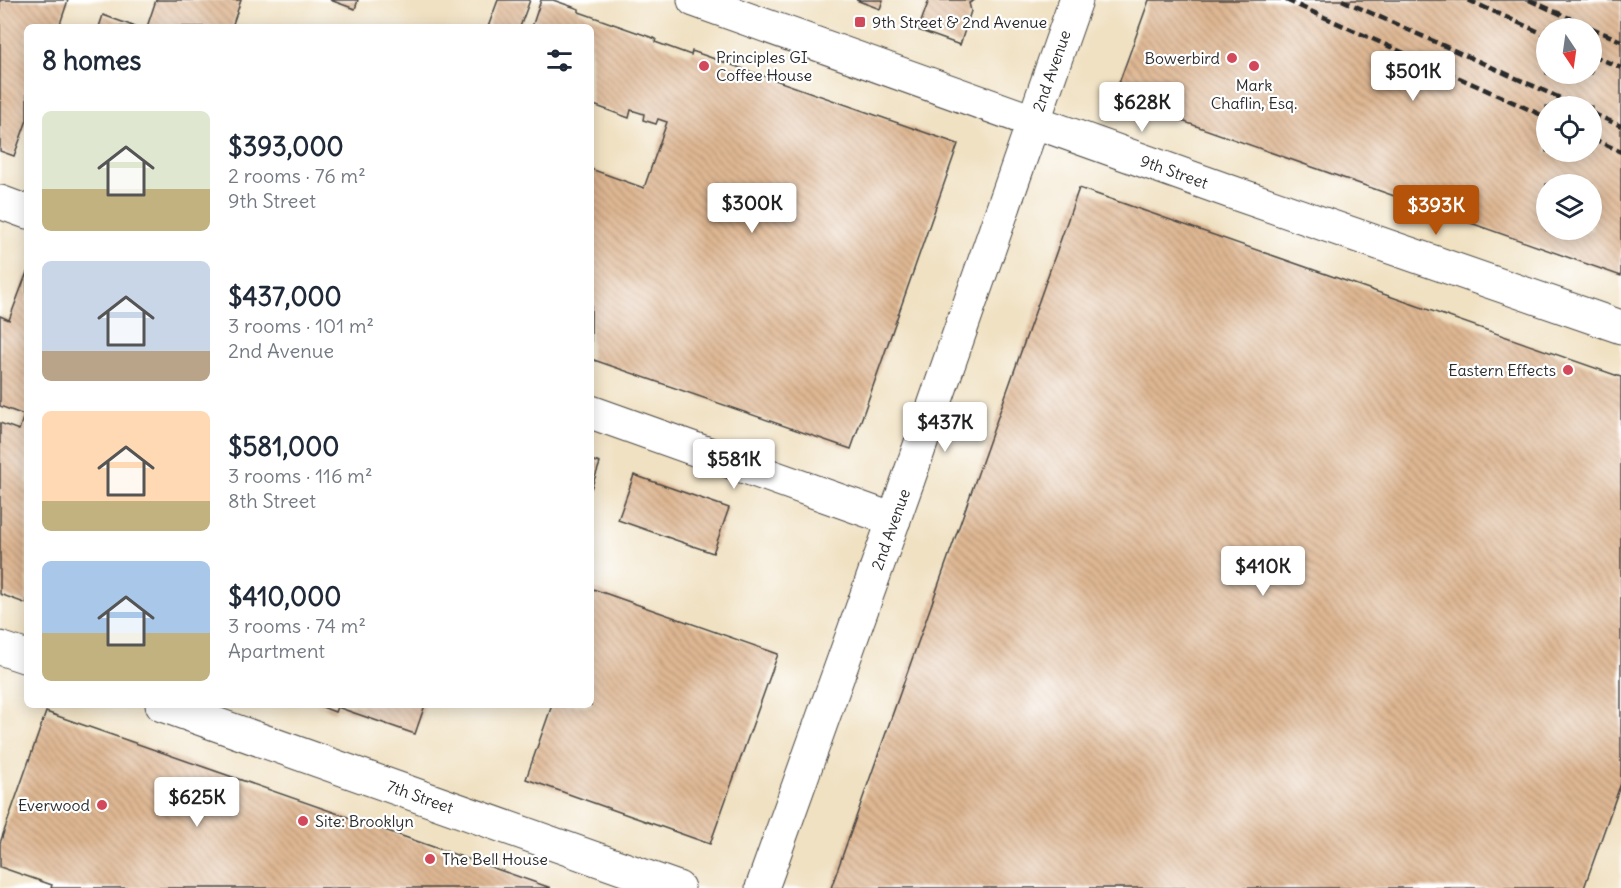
<!DOCTYPE html>
<html lang="en">
<head>
<meta charset="utf-8">
<style>
	body { margin:0; font-family:Delius,sans-serif; background:#f6f6f7; color:#1f2937; height:100vh; display:flex; flex-direction:column; font-size:22px; white-space:nowrap }
	* { box-sizing:border-box; margin:0 }
	p { font-size:20px; color:#747a83 }
	.icon { flex:none; width:33px; height:33px; fill:none; stroke:currentColor; stroke-width:2; stroke-linecap:round; stroke-linejoin:round }
	.map { position:relative; flex:1; overflow:hidden }
	.details { position:absolute; left:24px; top:24px; width:570px; height:684px; display:flex; flex-direction:column; background:#fff; border-radius:9px; box-shadow:0 3px 15px #0003 }
	.details>* { flex:none }
	.needle { width:39px; rotate:167deg }
	.fabs { position:absolute; left:1536px; top:18px; display:grid; gap:12px }
	.fabs a { display:grid; place-items:center; width:66px; height:66px; border-radius:50%; background:#fff; box-shadow:0 3px 15px #0003; font-size:30px }
	.price { position:absolute; translate:-50% -51px; padding:0 14px; border-radius:6px; background:#fff; color:#222; font-size:20px; line-height:39px; filter:drop-shadow(0 2px 3px #0008) }
	.price::after { content:''; position:absolute; left:50%; top:36px; width:18px; height:14px; margin-left:-9px; background:inherit; clip-path:polygon(0 0,100% 0,50% 100%) }
	.price.current { background:#b45309; color:#fff }
	ul { padding:0; list-style:none }
	li { display:flex; align-items:center; gap:18px; height:150px; padding:0 18px }
	li span { display:grid; place-items:center; flex:none; width:168px; height:120px; border-radius:9px; color:#555 }
	li>.icon { margin-inline-start:auto }
	span .icon { width:72px; height:72px; fill:#fffc; stroke-width:1 }
	li b { font-size:26px }
	h2 { display:flex; justify-content:space-between; align-items:center; height:72px; padding:0 18px; font-size:26px }
	.map>svg:first-child { display:block }
	.building { fill:url(#building-back-hatch); fill-rule:evenodd }
	.lines { fill:none; stroke-linecap:round; stroke-linejoin:round }
	.street-casing { stroke:#494642; stroke-width:35 }
	.secondary-casing { stroke:#494642; stroke-width:35 }
	.street { stroke:#fff; stroke-width:33 }
	.secondary { stroke:#fff; stroke-width:33 }
	.rail { stroke:#2b2b2b; stroke-width:4.5; stroke-dasharray:9 4.5; stroke-linecap:butt }
	.poi-dot { fill:#d1495b; stroke:#fff; stroke-width:2 }
	.labels { text-anchor:middle; stroke-width:4.5; stroke-linejoin:round; paint-order:stroke }
	.poi-label { font-size:16px; fill:#2b2b2b; stroke:#fff; text-anchor:start }
	.street-label { font-size:16px; fill:#2b2b2b; stroke:#fff }
</style>
</head>
<body>
<div class="map">
<svg width="1621" height="888" viewBox="0 0 1621 888">
	<defs>
		<pattern id="building-back-hatch" width="6" height="6" patternUnits="userSpaceOnUse" patternTransform="scale(1.5)"><rect width="6" height="6" fill="#dfb793"/><path d="M-1 5l2 2M0 0l6 6M5-1l2 2" fill="none" stroke="#b59578"/></pattern>
	</defs>
	<rect width="100%" height="100%" fill="#fff"/>
	<filter id="ink" filterUnits="userSpaceOnUse"><feTurbulence type="fractalNoise" baseFrequency=".0167" numOctaves="2"/><feDisplacementMap in="SourceGraphic" scale="12" xChannelSelector="R" yChannelSelector="G"/><feConvolveMatrix kernelMatrix="1 2 1 2 8 2 1 2 1" color-interpolation-filters="sRGB"/></filter>
	<filter id="wash" filterUnits="userSpaceOnUse"><feTurbulence type="fractalNoise" baseFrequency=".008" numOctaves="4" result="noise"/><feDisplacementMap in="SourceGraphic" scale="24" xChannelSelector="R" yChannelSelector="G"/><feGaussianBlur stdDeviation="1.35" result="paint"/><feColorMatrix in="noise" values="0 0 0 0 0 0 0 0 0 0 0 0 0 0 0 0 0 1.4 0 .05"/><feComposite in="paint" operator="in"/></filter>
	<g filter="url(#wash)">
		<rect width="100%" height="100%" fill="#f0e1c2"/>
		<g id="blocks">
			<!-- building -->
			<g class="building">
				<path d="M0 0H68L59 27H27V120L14 156 0 151Z"/>
				<path d="M156 0H241L232 27H147Z"/>
				<path d="M330 0H358L355 9Z"/>
				<path d="M498 0H530L520 27H488Z"/>
				<path d="M541 0H553L579 9V12L656 39 655 42 691 55 692 51 958 144 851 449 591 359V169L644 188 667 122 658 119 656 124 643 120 644 114 631 110 629 118 591 104V27H532Z"/>
				<path d="M856 0H883L880 9Z"/>
				<path d="M929 0H975L969 3 971 11 960 45 918 30Z"/>
				<path d="M1149 0H1621V276L1114 97ZM1546 28H1592V74H1546ZM1546 106H1592V152H1546ZM1546 184H1592V230H1546Z"/>
				<path d="M103 15 136 27H99Z"/>
				<path d="M1079 188 1621 377V783L1584 888H831Z"/>
				<path d="M27 272V604L0 594V423L19 430 24 415 0 406V316L9 320Z"/>
				<path d="M591 460 600 463 591 489Z"/>
				<path d="M634 475 729 508 713 553 618 520Z"/>
				<path d="M593 589 778 654 710 844 526 779 552 705H591V595Z"/>
				<path d="M317 705H425L415 734 337 707 335 712Z"/>
				<path d="M46 712 551 888H51L52 885 0 867V843Z"/>
			</g>
		</g>
	</g>
	<g filter="url(#ink)">
		<use href="#blocks" fill-opacity="0" stroke="#494642" stroke-width="1.5"/>
		<g class="lines">
			<!-- street casing -->
			<g class="street-casing">
				<g id="street">
					<path d="M0 202 27 212"/>
					<path d="M591 412 894 520"/>
					<path d="M0 648 27 657"/>
					<path id="s1" d="M162 705 678 888"/>
					<path id="s2" d="M762 888 908 480 1076 0"/>
				</g>
			</g>
			<!-- secondary casing -->
			<g class="secondary-casing">
				<g id="secondary">
					<path id="s3" d="M694 0 1234 193 1621 327"/>
				</g>
			</g>
			<!-- street -->
			<use href="#street" class="street"/>
			<!-- secondary -->
			<use href="#secondary" class="secondary"/>
			<!-- rail -->
			<g class="rail">
				<path d="M1286 0 1546 117"/>
				<path d="M1342 0 1578 106"/>
				<path d="M1468 0 1546 35"/>
				<path d="M1529 0 1621 41"/>
				<path d="M1592 55 1621 68"/>
				<path d="M1592 113 1621 126"/>
				<path d="M1592 138 1621 152"/>
			</g>
		</g>
	</g>
	<!-- markers -->
	<g class="poi-dot">
		<rect x="854" y="16" width="12" height="12" rx="3"/>
		<circle cx="1232" cy="58" r="6"/>
		<circle cx="704" cy="66" r="6"/>
		<circle cx="1254" cy="66" r="6"/>
		<circle cx="1568" cy="370" r="6"/>
		<circle cx="102" cy="805" r="6"/>
		<circle cx="303" cy="821" r="6"/>
		<circle cx="430" cy="859" r="6"/>
	</g>
	<g class="labels">
		<!-- poi labels -->
		<g class="poi-label">
			<text x="872" y="28">9th Street &amp; 2nd Avenue</text>
			<text x="716" y="63">Principles GI<tspan x="716" dy="18">Coffee House</tspan></text>
			<text x="1220" y="64" text-anchor="end">Bowerbird</text>
			<text x="1254" y="91" text-anchor="middle">Mark<tspan x="1254" dy="18">Chaflin, Esq.</tspan></text>
			<text x="1556" y="376" text-anchor="end">Eastern Effects</text>
			<text x="90" y="811" text-anchor="end">Everwood</text>
			<text x="315" y="827">Site: Brooklyn</text>
			<text x="442" y="865">The Bell House</text>
		</g>
		<!-- street labels -->
		<g class="street-label">
			<text dy="6" stroke="none"><textPath href="#s2" startOffset="867">2nd Avenue</textPath></text>
			<text dy="6" stroke="none"><textPath href="#s3" startOffset="510">9th Street</textPath></text>
			<text dy="6" stroke="none"><textPath href="#s2" startOffset="381">2nd Avenue</textPath></text>
			<text dy="6" stroke="none"><textPath href="#s1" startOffset="274">7th Street</textPath></text>
		</g>
	</g>
</svg>
<div class="fabs">
<a><svg class="needle" viewBox="-14 -14 28 28"><path d="M0-13l5 13h-10z" fill="#e53935"/><path d="M0 13l5-13h-10z" fill="#747a83"/></svg></a>
<a><svg class="icon" aria-label="locate" viewBox="0 0 24 24"><circle cx="12" cy="12" r="6"/><path d="M12 2v4M12 18v4M2 12h4M18 12h4"/></svg></a>
<a><svg class="icon" aria-label="layers" viewBox="0 0 24 24"><path d="M12 4l9 5-9 5-9-5zM3 14l9 5 9-5"/></svg></a>
</div>
<b class="price" style="left:1413px;top:102px">$501K</b>
<b class="price" style="left:1142px;top:133px">$628K</b>
<b class="price" style="left:752px;top:234px">$300K</b>
<b class="price current" style="left:1436px;top:236px">$393K</b>
<b class="price" style="left:945px;top:453px">$437K</b>
<b class="price" style="left:734px;top:490px">$581K</b>
<b class="price" style="left:1263px;top:597px">$410K</b>
<b class="price" style="left:197px;top:828px">$625K</b>
<section class="details">
<h2>8 homes<svg class="icon" aria-label="filters" viewBox="0 0 24 24"><path d="M4 7h16M4 17h16"/><circle cx="9" cy="7" r="2"/><circle cx="15" cy="17" r="2"/></svg></h2>
<ul>
<li><span style="background:linear-gradient(#dfe7d0 65%,#c2b280 0)"><svg class="icon" aria-label="home" viewBox="0 0 24 24"><path d="M3 11l9-7 9 7M6 9v11h12V9"/></svg></span><div><b>$393,000</b><p>2 rooms · 76 m²</p><p>9th Street</p></div></li>
<li><span style="background:linear-gradient(#c9d6e8 75%,#b9a48a 0)"><svg class="icon" aria-label="home" viewBox="0 0 24 24"><path d="M3 11l9-7 9 7M6 9v11h12V9"/></svg></span><div><b>$437,000</b><p>3 rooms · 101 m²</p><p>2nd Avenue</p></div></li>
<li><span style="background:linear-gradient(#ffd9b3 75%,#c2b280 0)"><svg class="icon" aria-label="home" viewBox="0 0 24 24"><path d="M3 11l9-7 9 7M6 9v11h12V9"/></svg></span><div><b>$581,000</b><p>3 rooms · 116 m²</p><p>8th Street</p></div></li>
<li><span style="background:linear-gradient(#a9c7e8 60%,#c2b280 0)"><svg class="icon" aria-label="home" viewBox="0 0 24 24"><path d="M3 11l9-7 9 7M6 9v11h12V9"/></svg></span><div><b>$410,000</b><p>3 rooms · 74 m²</p><p>Apartment</p></div></li>
</ul>
</section>
</div>
</body>
</html>
